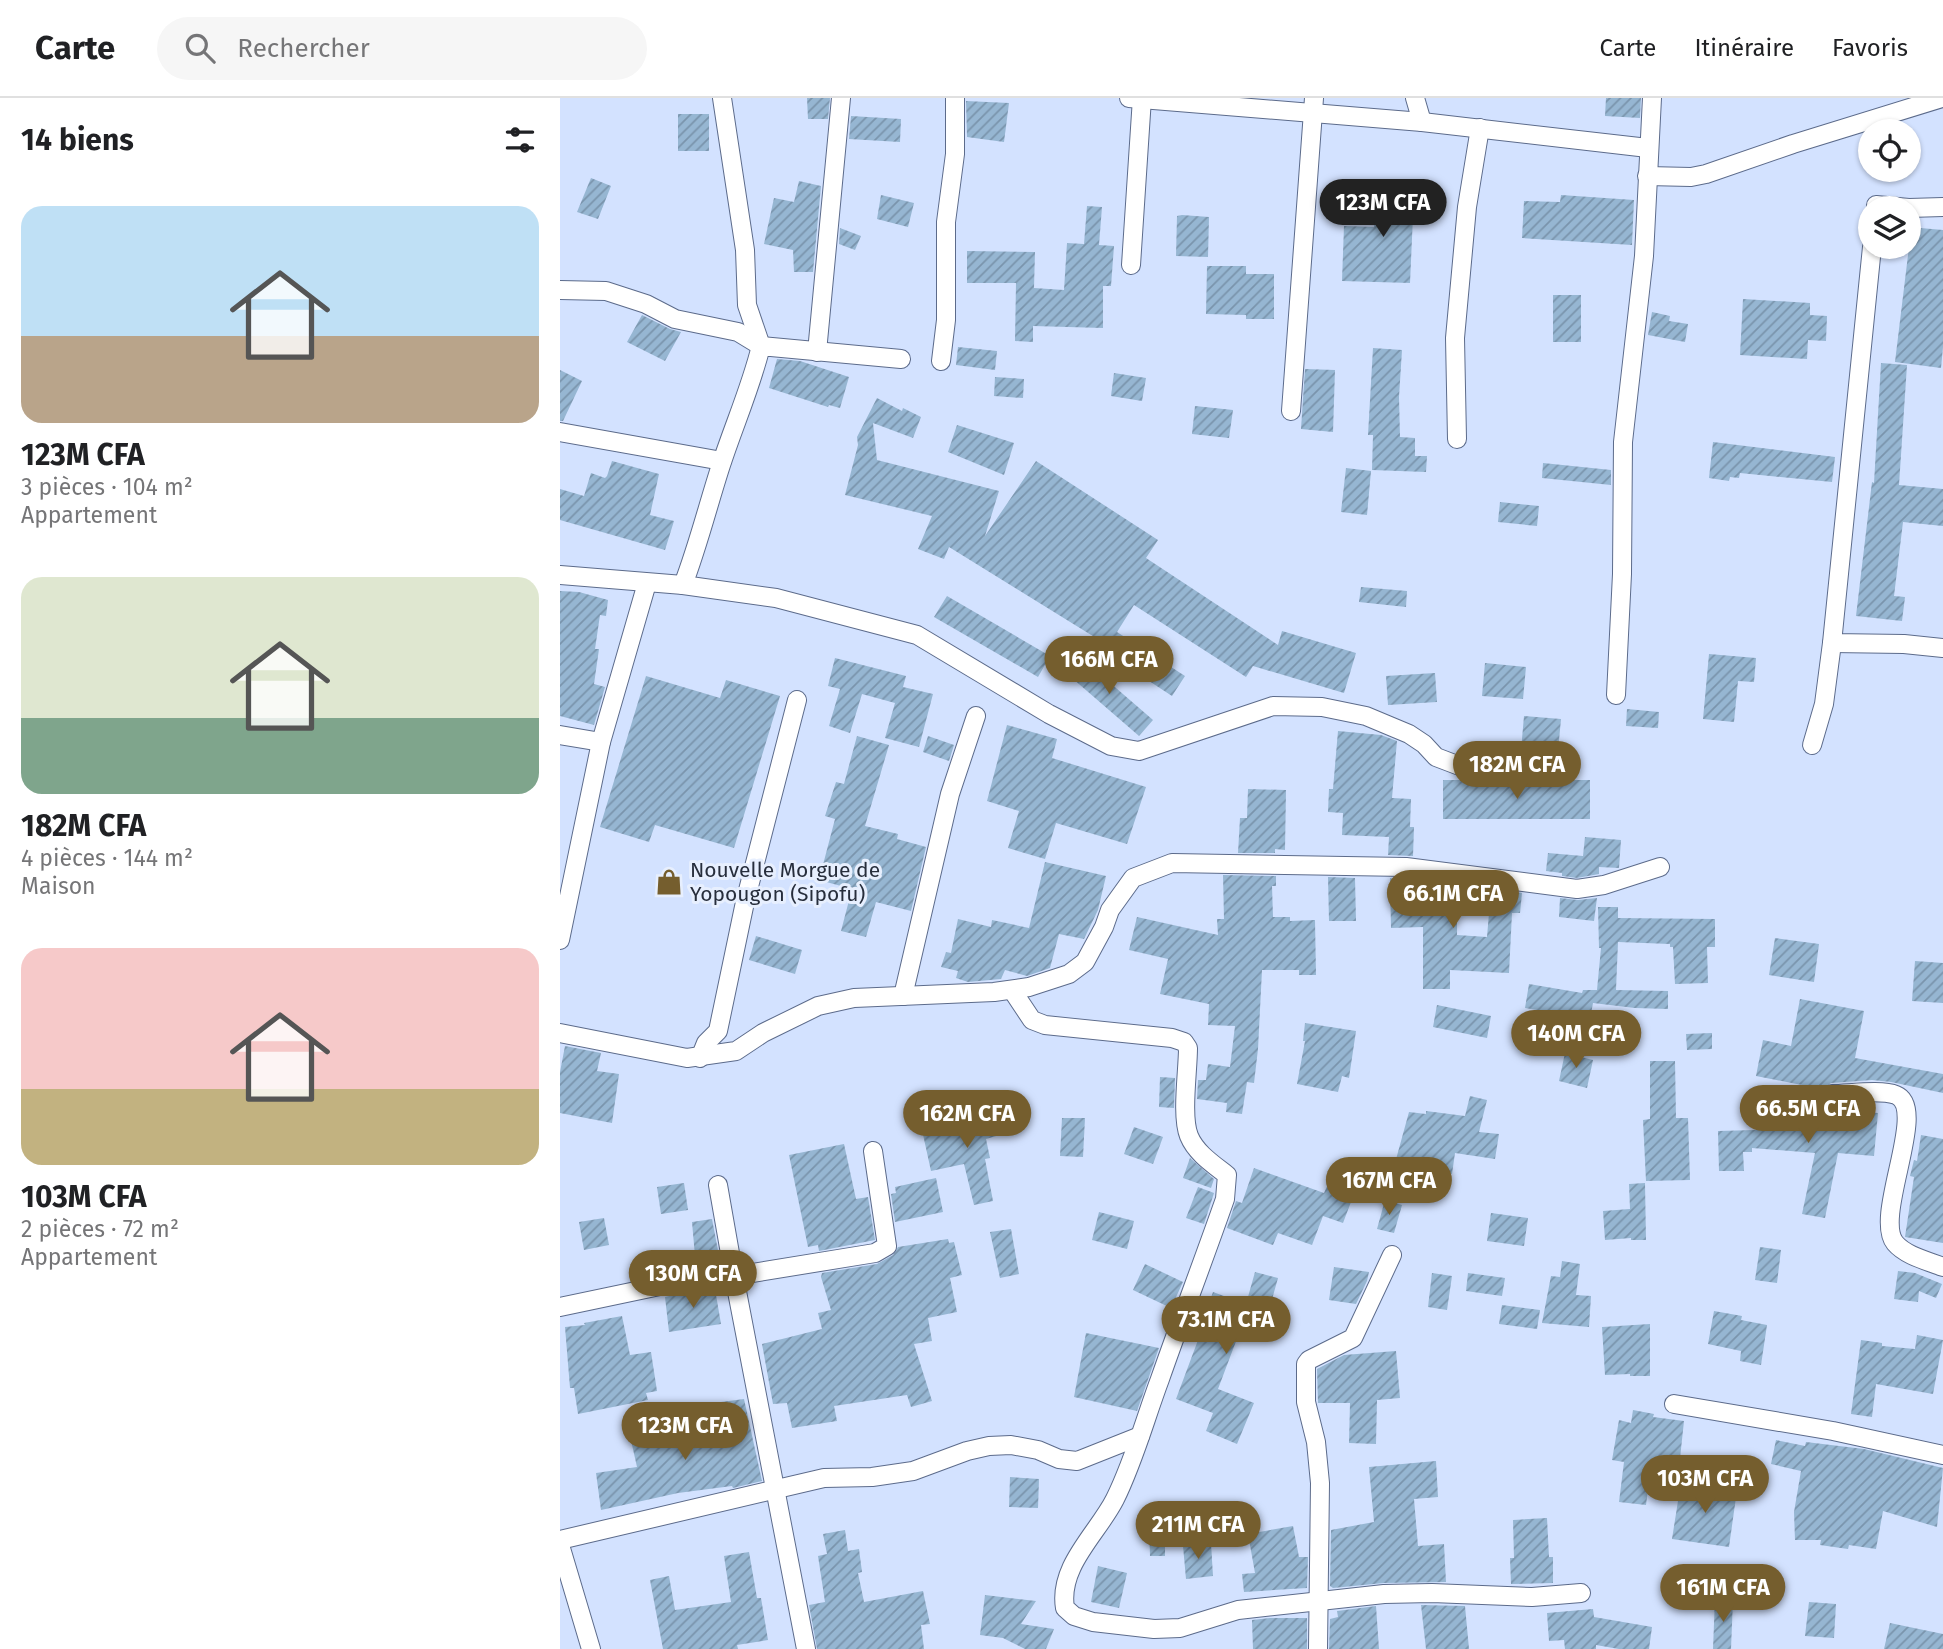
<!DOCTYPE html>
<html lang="fr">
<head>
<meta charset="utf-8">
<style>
	body { margin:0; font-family:"Fira Sans",sans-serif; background:#f6f6f6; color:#202124; height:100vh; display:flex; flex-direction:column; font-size:26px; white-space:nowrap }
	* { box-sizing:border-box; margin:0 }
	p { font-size:23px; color:#757577 }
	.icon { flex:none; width:38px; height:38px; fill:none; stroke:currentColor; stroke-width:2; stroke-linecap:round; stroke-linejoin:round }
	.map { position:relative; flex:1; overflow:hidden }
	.side { display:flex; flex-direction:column; background:#fff; width:560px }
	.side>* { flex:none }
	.controls { position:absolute; left:1298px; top:21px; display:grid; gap:14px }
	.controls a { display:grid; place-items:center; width:63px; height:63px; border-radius:50%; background:#fff; box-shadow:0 2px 5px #0004; font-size:35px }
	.price { position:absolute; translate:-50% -60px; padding:0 16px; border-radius:24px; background:#755e2e; color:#fff; font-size:23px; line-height:46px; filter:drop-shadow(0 2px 4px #0008) }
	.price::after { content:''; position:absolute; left:50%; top:42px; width:21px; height:16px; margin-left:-10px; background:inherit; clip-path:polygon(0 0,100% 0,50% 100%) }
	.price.current { background:#222; color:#fff }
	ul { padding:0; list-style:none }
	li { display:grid; align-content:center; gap:14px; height:371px; padding:0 21px }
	li span { display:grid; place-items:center; height:217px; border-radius:21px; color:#555 }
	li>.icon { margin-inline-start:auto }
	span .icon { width:126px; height:126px; fill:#fffc; stroke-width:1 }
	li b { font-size:30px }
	h2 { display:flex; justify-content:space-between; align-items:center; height:84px; padding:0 21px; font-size:30px }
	header { display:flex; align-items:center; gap:42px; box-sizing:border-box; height:98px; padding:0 35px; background:#fff; border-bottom:2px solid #e0e0e0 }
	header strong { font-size:33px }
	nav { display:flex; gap:38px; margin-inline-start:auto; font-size:24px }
	.search { width:490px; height:63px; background:#f6f6f6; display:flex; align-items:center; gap:18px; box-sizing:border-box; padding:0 24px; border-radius:38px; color:#757577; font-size:26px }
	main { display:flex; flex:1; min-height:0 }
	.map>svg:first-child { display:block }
	.building { fill:url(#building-hatch) }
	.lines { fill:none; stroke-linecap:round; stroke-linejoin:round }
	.minor-casing { stroke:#5c6b8b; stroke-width:20 }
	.minor { stroke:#fff; stroke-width:18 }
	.labels { text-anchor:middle; stroke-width:6; stroke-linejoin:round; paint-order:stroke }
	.poi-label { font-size:21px; fill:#272e3c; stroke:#e7effe; text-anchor:start }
</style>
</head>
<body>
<header>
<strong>Carte</strong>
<div class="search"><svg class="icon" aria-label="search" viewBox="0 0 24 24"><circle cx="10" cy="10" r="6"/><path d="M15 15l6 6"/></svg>Rechercher</div>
<nav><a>Carte</a><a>Itinéraire</a><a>Favoris</a></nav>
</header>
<main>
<section class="side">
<h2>14 biens<svg class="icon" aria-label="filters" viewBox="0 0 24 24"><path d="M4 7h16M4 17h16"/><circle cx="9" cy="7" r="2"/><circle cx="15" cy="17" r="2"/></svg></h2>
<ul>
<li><span style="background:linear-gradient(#bfe0f5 60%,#b9a48a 0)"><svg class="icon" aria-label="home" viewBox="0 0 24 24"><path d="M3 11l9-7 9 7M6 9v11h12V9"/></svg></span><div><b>123M CFA</b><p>3 pièces · 104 m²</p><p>Appartement</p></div></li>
<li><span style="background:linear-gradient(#dfe7d0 65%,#7fa58c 0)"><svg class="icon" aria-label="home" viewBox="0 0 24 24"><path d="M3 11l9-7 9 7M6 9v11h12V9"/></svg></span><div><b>182M CFA</b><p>4 pièces · 144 m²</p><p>Maison</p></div></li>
<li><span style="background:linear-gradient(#f6c9c9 65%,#c2b280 0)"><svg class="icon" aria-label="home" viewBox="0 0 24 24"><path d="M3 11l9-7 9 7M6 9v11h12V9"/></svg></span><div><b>103M CFA</b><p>2 pièces · 72 m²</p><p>Appartement</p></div></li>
</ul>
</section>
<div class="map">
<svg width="1383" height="1551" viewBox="0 0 1383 1551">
	<defs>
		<pattern id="building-hatch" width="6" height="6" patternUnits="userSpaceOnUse" patternTransform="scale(1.75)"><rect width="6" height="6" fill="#96b6d2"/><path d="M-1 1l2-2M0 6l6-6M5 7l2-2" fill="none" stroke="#7a94ac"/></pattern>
	</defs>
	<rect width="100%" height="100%" fill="#d3e2ff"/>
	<!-- building -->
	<g class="building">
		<path d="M247 0H270L268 21H248Z"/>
		<path d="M1046 0H1081L1080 20 1045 18Z"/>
		<path d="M406 3 449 5 444 44 407 39Z"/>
		<rect x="118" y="16" width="31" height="37"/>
		<path d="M291 18 341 21 340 44 289 41Z"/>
		<path d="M31 80 51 88 38 121 17 114Z"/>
		<path d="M825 82 855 84 854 95 857 96 856 118H853L850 185 782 183 784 128 814 129 815 95 824 93Z"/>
		<path d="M239 83 261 88 253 174H234L233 152 204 146 214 100 234 104Z"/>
		<path d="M321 97 354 105 348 129 317 121Z"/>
		<path d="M1001 97 1074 102 1072 147 962 140 964 103 1000 104Z"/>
		<path d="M527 108 542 109 539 147 554 148 551 188H543V230L473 228V244L455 243 456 185H407V153L475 154 474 190 504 192 507 145 524 146Z"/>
		<path d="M622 117 649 119 648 159 616 158 617 118Z"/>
		<path d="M1349 129 1383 132V249L1381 270 1335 264 1349 149Z"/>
		<path d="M280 130 301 138 295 152 279 146Z"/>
		<path d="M647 168H686V176H714V221H686V217L646 216Z"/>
		<rect x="993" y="197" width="28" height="47"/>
		<path d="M1183 201 1250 205V217L1267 218 1266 243 1248 242 1247 261 1180 257Z"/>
		<path d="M1092 214 1110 218 1109 223 1128 226 1125 244 1088 237Z"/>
		<path d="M82 217 110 231 121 234 105 263 67 244Z"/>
		<path d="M398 249 437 253 435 272 396 267Z"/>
		<path d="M813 250 842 252 839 299 840 339 855 340V358H867L866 374 812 372 813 337H808Z"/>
		<path d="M217 261 240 263 289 279 280 310 269 307 268 309 209 290Z"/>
		<path d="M1321 265 1347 267 1339 387 1383 391V428L1343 424 1334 498 1345 499 1342 523 1296 518 1312 384 1314 385Z"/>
		<path d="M745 271 775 272 773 334 741 331Z"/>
		<path d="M0 272 22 283 3 323H0Z"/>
		<path d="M554 275 586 280 582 303 551 298Z"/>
		<path d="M435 279 464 281 463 300 434 298Z"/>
		<path d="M317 300 342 313 343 310 361 319 353 340 313 325 317 362 439 393 425 438 476 363 598 442 586 460 718 547 722 533 796 555 784 595 693 568 686 579 574 507 557 534 625 578 612 598 531 545 536 540 389 449 384 461 358 451 372 418 285 397 298 347 297 339Z"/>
		<path d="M635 308 673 312 669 340 632 336Z"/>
		<path d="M397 327 454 345 444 377 388 354Z"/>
		<path d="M1153 344 1275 359 1272 384 1180 375 1179 380 1170 379 1169 383 1149 380Z"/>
		<path d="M52 363 99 376 90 417 114 423 105 452 0 422V391L24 398 31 375 45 380 47 378Z"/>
		<path d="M983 365 1051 372V387L982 380Z"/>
		<path d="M786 370 811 373 807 417 781 414Z"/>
		<path d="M940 404 979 408 977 428 938 424Z"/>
		<path d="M801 489 847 493 846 509 799 504Z"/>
		<path d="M0 493 19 494 48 502 46 518 40 517 35 551H39L34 586 45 589 34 627 0 618Z"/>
		<path d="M387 498 490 558 478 579 374 519Z"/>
		<path d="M1149 556 1196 560 1194 584 1178 583 1174 624 1143 621Z"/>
		<path d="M519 558 593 622 579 638 505 574Z"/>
		<path d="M275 560 346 578 343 589 373 596 359 649 325 640 335 605 302 596 290 635 269 628 280 591 268 588Z"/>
		<path d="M925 565 966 569 963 601 922 598Z"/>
		<path d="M875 575 877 604 828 607 826 578Z"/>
		<path d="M86 578 160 600 166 582 220 598 174 750 95 727 89 744 40 729Z"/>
		<path d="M1067 611 1099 614 1098 630 1066 628Z"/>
		<path d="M964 618 1001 621 997 664 980 662 960 664Z"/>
		<path d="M447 627 497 641 492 660 586 689 567 746 496 725 485 761 448 750 459 713 427 703Z"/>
		<path d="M778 633 821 637 837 643 832 700 851 701 850 729H854L853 758 828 757 829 739 782 737 783 715 768 714 769 691H773Z"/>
		<path d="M297 638 329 647 305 728 338 736 337 741 366 749 351 813 316 804 306 839 281 833 292 791 259 782 275 721 265 718 276 684 284 686Z"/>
		<path d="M368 638 394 647 389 663 363 654Z"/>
		<path d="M883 682H905L916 686 944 689 981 684 1000 687 1010 682H1030V721H883Z"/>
		<path d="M688 691 726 692 725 752 715 751V755H678L680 720H687Z"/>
		<path d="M1025 739 1061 742 1059 770 1039 769V776L1017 780 1002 778V775L986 773 988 755 1023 758Z"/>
		<path d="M485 764 546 778 538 812 524 841 499 836 490 870 467 878 445 872 441 881 408 884 396 880 398 873 381 869 386 854 391 855 398 821 431 829 432 822 469 830Z"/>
		<path d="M663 777 716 778V788H712L713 819H730V823L755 822 756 877H739V872H702L698 951 694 985 687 984 682 1016 666 1014 667 1005 637 1001 638 982H646L648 966 670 969 675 928 648 927 649 906 600 896 608 861 569 852 577 819 658 837 657 821H664Z"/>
		<path d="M768 779 795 780 796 823H769Z"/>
		<path d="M830 780 897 787V837L927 839 931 791 962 795 960 815H952L949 875 890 872V891H863V829L831 830Z"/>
		<path d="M1000 800 1018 802 1037 800 1034 823 999 819Z"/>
		<path d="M1038 809H1058V820L1155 821V849H1147L1148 885 1115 886 1113 849H1110V846L1058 844 1056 892 1108 893V911L1075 910 1033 905 1030 921 965 910 969 886 1022 895 1023 892H1037L1041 850H1039Z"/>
		<path d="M196 838 242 852 235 876 189 862Z"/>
		<path d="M1215 840 1259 846 1254 884 1209 877Z"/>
		<path d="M1355 863 1383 865V905L1352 903Z"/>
		<path d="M1240 901 1304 913 1295 960 1383 976V995L1331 984 1312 982 1271 985 1262 991 1196 978 1203 942 1231 948Z"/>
		<path d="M877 907 931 918 927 940 873 929Z"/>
		<path d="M745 925 796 933 789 980 782 978 778 994 737 986 745 943H743Z"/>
		<path d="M1152 935V951L1127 952 1126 936Z"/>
		<path d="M5 948 41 955 37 973 59 976 52 1025 0 1015V974Z"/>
		<path d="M1005 955 1033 962 1027 990 999 983Z"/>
		<path d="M1090 963H1115L1116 1020H1128L1130 1082 1086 1083 1083 1022 1090 1021Z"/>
		<path d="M600 979 615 980 614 1010 599 1009Z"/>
		<path d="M1261 997 1267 1006H1308L1306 1014 1318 1015 1314 1058 1278 1055 1265 1120 1242 1116 1255 1055 1192 1050V1054H1183L1184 1073H1159L1158 1033 1196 1032 1197 1022 1257 1026Z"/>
		<path d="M910 998 927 1002 919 1034 939 1036 935 1061 895 1055 892 1076 835 1065 849 1014 866 1016V1013L905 1018Z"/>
		<path d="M457 1017 460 1031 426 1041 430 1060 425 1061 433 1103 414 1107 404 1066 371 1073 362 1032 421 1019 423 1026Z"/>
		<path d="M502 1020H525L523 1059 500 1058Z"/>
		<path d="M574 1029 603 1039 593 1066 564 1056Z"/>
		<path d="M1361 1037 1383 1041V1145L1345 1139 1354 1079 1350 1078 1354 1062 1357 1063Z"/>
		<path d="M284 1046 296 1101 308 1099 315 1142 259 1153 258 1147 248 1149 229 1057Z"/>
		<path d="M630 1060 654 1081 651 1090 623 1080Z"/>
		<path d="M694 1070 764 1095 768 1086 794 1096 783 1125 763 1118 752 1147 718 1135 713 1147 667 1130 676 1103 682 1105Z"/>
		<path d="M376 1080 383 1114 335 1124 331 1096 336 1095 335 1089Z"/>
		<path d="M124 1085 128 1112 101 1116 97 1089Z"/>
		<path d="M1085 1085 1086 1142H1071V1140L1045 1142 1043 1113 1070 1111 1069 1086Z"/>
		<path d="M638 1089 654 1095 644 1126 626 1120Z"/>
		<path d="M825 1102 842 1107 834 1135 817 1131Z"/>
		<path d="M539 1114 574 1123 567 1151 532 1142Z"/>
		<path d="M931 1115 968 1120 964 1148 927 1143Z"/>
		<path d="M44 1120 49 1147 24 1152 19 1124Z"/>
		<path d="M152 1121 161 1168 136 1169 132 1124Z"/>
		<path d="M451 1131 459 1176 440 1180 430 1134Z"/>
		<path d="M388 1141 389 1145 394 1144 402 1177 390 1180 397 1214 368 1220 372 1243 354 1246 372 1303 351 1309 347 1297 274 1308 277 1323 232 1330 227 1305 213 1306 202 1246 262 1231 258 1215 271 1212 261 1179 262 1175 317 1166 333 1157 338 1149Z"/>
		<path d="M1200 1149 1221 1152 1217 1185 1195 1182Z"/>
		<path d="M1002 1163 1020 1166 1016 1197 1031 1198 1029 1229 982 1225 991 1178 1000 1179Z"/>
		<path d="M585 1166 623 1184 611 1210 573 1192Z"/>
		<path d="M774 1169 809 1174 807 1183 796 1206 769 1202Z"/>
		<path d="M1338 1173 1355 1175 1382 1186 1376 1200 1359 1193 1358 1204 1334 1201Z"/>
		<path d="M695 1174 718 1180 700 1244 678 1238 658 1291 694 1305 677 1346 646 1333 653 1315 616 1301 644 1226H642L653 1194 686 1206Z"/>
		<path d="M872 1175 892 1178 887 1212 868 1209Z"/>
		<path d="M908 1175 945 1180 942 1198 906 1193Z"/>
		<path d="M155 1191 161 1226 109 1234 105 1199 135 1192Z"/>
		<path d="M942 1207 980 1212 977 1231 939 1226Z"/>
		<path d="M1154 1213 1182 1218 1181 1222 1207 1227 1201 1267 1180 1263 1181 1253 1148 1246Z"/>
		<path d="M62 1218 70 1257 91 1254 97 1293 86 1295 88 1302 18 1316 14 1290H10L5 1229 25 1227 24 1225Z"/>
		<path d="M1090 1226V1278H1070V1276L1045 1277 1042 1229Z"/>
		<path d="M526 1235 599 1250 577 1313 514 1299Z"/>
		<path d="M1357 1237 1383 1242 1373 1296 1316 1286 1312 1319 1291 1316 1301 1242 1322 1245V1248L1355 1251Z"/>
		<path d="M836 1253 840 1300 817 1302 816 1346 789 1345 790 1305H758L757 1271 784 1257Z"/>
		<path d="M184 1301 202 1383 173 1390 172 1388 118 1395 41 1412 36 1375 77 1369 70 1338 115 1331 116 1336 164 1332 161 1304Z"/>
		<path d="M1073 1312 1094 1316 1093 1319 1124 1323 1118 1379 1090 1376 1086 1407 1059 1404 1064 1364 1052 1362 1059 1322 1071 1325Z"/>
		<path d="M1216 1342 1245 1348 1246 1344 1304 1351 1383 1370 1377 1429 1323 1413 1316 1451 1289 1447 1288 1451 1260 1447 1261 1442H1235L1234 1414 1241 1373 1211 1366Z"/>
		<path d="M876 1363 878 1399 854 1401 858 1448 884 1446 886 1484 824 1485 773 1490 770 1488 771 1432 814 1424 809 1369Z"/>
		<path d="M450 1379 479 1381 478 1410 449 1409Z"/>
		<path d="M1121 1384 1177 1392 1169 1449 1112 1441Z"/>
		<path d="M680 1411 681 1430 659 1431V1412Z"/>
		<path d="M987 1420 989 1459H993V1485L951 1486 950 1460H954L953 1422Z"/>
		<path d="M589 1424H605V1458H590Z"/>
		<path d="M733 1428 739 1459H748L747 1490 684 1494 682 1476 695 1475 688 1436Z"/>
		<path d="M285 1432 288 1453 299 1451 302 1474 298 1475 304 1504 363 1493 370 1526 361 1527 364 1551H257L249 1507 265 1504 258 1458 267 1456 263 1436Z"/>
		<path d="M651 1445 653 1478 626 1481 623 1448Z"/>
		<path d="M189 1454 197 1500H201L208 1542 177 1547 178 1551H103L90 1482 109 1478 115 1512 171 1504 164 1458Z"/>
		<path d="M538 1468 567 1475 559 1510 531 1504Z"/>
		<path d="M425 1497 476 1503 461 1526 494 1531 486 1551H465L443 1540 420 1537Z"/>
		<path d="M1155 1500 1173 1501 1171 1551H1153Z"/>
		<path d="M1249 1504 1276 1506 1274 1540 1245 1538Z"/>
		<path d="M861 1507 905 1508 909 1551H866Z"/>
		<path d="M816 1508 819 1551H769L770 1521 778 1519 777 1513Z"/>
		<path d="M1033 1511 1034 1519 1092 1529 1089 1551H1059L1036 1547V1551H1005L1004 1542 989 1543 987 1515Z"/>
		<path d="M710 1520H747V1551H693L692 1522Z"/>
		<path d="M1330 1525 1383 1536V1551H1324Z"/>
	</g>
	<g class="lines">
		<!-- minor casing -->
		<g class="minor-casing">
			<g id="minor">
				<path d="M162 0 185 152 187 207 201 248"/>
				<path d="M569 0 862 24 1088 50"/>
				<path d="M855 0 862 24"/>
				<path d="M1087 78 1131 79 1146 76 1233 46 1382 0"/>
				<path d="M1316 110V107L1349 110 1383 109"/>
				<path d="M1312 149 1272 545 1344 546 1383 550"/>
				<path d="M571 167 582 0"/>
				<path d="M0 192 46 193 86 206 115 221 178 234 201 248"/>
				<path d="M257 254 281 0"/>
				<path d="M381 263 386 222V124L395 56V0"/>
				<path d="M731 313 754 0"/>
				<path d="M0 334 162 363"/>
				<path d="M897 341 895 240 907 109 920 30"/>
				<path d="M0 477 123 487 216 500 357 537 489 616 551 648 579 653 713 608 762 609 806 618 849 636 864 646 876 659 918 675 945 678 981 673 1001 676"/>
				<path d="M123 487C138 448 148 407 161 367 174 327 191 289 201 248L341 261"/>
				<path d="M1056 597 1062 476 1063 344 1084 158 1092 0"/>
				<path d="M0 637 41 644"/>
				<path d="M1252 647 1264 606 1272 545"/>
				<path d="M0 842 41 644 87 485"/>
				<path d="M452 892 472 922 485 927 612 940 624 944 628 950C628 973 621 1018 629 1038 636 1055 653 1066 667 1077L665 1101C644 1161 621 1221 600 1281 585 1321 574 1363 555 1401 538 1435 498 1468 505 1510L514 1518 533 1524 594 1531 620 1530 678 1512 824 1496 872 1495 972 1499 1021 1495"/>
				<path d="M343 898 390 696 416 618"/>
				<path d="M0 935 127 960 176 953 203 935 258 908 294 900 434 894 469 889 509 876 525 864 544 829 550 812 573 780 612 765 846 769 1017 791 1044 787 1100 769"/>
				<path d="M140 960 146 945 158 933 185 804 237 602"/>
				<path d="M1272 996C1289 996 1321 991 1336 997 1369 1010 1313 1118 1335 1145 1346 1158 1368 1163 1383 1169"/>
				<path d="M158 1087 174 1178 315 1155 327 1148 313 1053"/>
				<path d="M0 1209 133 1181 174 1178 246 1551"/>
				<path d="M1114 1306 1273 1333 1383 1357"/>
				<path d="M0 1442 264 1380 312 1379 353 1373 407 1353 429 1348 451 1347 478 1352 499 1361 517 1363 580 1338"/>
				<path d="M0 1447 31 1551"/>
				<path d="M758 1551 760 1385 756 1344 746 1304V1266L749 1262 793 1240 832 1157"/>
			</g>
		</g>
		<!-- minor -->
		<use href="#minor" class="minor"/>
	</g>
	<!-- icons -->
	<defs>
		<g id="shop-bare" transform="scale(2.1)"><path d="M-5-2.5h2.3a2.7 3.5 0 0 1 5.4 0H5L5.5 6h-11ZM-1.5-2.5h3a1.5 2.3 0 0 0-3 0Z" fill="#755e2e" stroke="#e7effe" stroke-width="2.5" paint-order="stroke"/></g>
	</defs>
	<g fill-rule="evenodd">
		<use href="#shop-bare" x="109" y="784"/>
	</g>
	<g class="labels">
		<!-- poi labels -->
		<g class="poi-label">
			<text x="130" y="779">Nouvelle Morgue de<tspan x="130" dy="24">Yopougon (Sipofu)</tspan></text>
		</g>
	</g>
</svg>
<div class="controls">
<a><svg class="icon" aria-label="locate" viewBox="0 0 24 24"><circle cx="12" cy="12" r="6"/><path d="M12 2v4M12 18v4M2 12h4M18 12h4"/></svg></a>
<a><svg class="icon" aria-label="layers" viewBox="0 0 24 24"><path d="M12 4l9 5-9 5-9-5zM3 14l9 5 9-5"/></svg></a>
</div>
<b class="price current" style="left:823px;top:141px">123M CFA</b>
<b class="price" style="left:549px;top:598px">166M CFA</b>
<b class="price" style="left:957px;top:703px">182M CFA</b>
<b class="price" style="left:893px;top:832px">66.1M CFA</b>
<b class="price" style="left:1016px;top:972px">140M CFA</b>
<b class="price" style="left:1248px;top:1047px">66.5M CFA</b>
<b class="price" style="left:407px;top:1052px">162M CFA</b>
<b class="price" style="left:829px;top:1119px">167M CFA</b>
<b class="price" style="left:133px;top:1212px">130M CFA</b>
<b class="price" style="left:666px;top:1258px">73.1M CFA</b>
<b class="price" style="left:125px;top:1364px">123M CFA</b>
<b class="price" style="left:1145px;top:1417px">103M CFA</b>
<b class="price" style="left:638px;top:1463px">211M CFA</b>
<b class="price" style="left:1163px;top:1526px">161M CFA</b>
</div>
</main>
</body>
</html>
